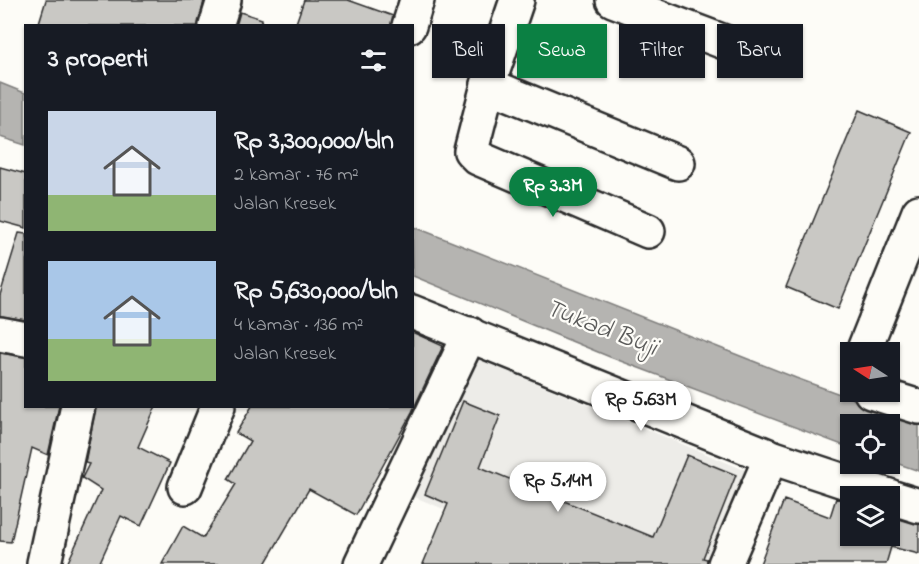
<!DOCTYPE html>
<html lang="id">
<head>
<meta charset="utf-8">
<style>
	body { margin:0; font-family:"Indie Flower",sans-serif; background:#20242c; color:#f1f3f6; height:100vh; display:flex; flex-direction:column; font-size:22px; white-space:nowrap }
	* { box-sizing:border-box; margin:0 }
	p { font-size:20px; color:#9ea1a6 }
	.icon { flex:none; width:33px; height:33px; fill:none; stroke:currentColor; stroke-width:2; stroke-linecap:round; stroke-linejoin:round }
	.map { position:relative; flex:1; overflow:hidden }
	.panel { position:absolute; left:24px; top:24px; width:390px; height:384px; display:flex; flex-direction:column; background:#171b24; border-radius:0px; box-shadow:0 2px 4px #0004 }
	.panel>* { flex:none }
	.banner { position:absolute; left:432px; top:24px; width:396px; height:54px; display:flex; gap:12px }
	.needle { width:39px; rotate:282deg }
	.buttons { position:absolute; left:840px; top:342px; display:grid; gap:12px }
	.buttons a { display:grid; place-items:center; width:60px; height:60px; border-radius:0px; background:#171b24; box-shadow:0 2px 4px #0004; font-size:30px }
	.price { position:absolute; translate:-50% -51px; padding:0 14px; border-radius:21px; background:#fff; color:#222; font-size:20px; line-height:39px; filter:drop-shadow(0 2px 3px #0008) }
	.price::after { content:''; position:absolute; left:50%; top:36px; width:18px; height:14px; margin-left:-9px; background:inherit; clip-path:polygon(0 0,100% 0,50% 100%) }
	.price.selected { background:#0b8043; color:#fff }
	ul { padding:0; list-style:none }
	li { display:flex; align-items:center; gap:18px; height:150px; padding:0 24px }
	li span { display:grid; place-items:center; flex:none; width:168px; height:120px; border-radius:0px; color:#555 }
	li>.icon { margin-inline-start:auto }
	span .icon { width:72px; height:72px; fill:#fffc; stroke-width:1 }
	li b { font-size:26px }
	h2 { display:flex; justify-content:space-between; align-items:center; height:72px; padding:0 24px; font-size:26px }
	.pill { padding:0 21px; border-radius:0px; background:#171b24; box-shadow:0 2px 4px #0004; font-size:21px; line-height:54px }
	.pill.selected { background:#0b8043; color:#fff }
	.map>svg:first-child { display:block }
	.built { fill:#edece8 }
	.water { fill:#b5b4b1; stroke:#7e7d7b; stroke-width:1.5 }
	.building { fill:#c9c8c4; stroke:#2b2b2b; stroke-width:1.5 }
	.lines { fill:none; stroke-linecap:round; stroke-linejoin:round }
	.minor-casing { stroke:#2b2b2b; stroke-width:38 }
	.minor { stroke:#fdfcf7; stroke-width:33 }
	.labels { text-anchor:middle; stroke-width:4.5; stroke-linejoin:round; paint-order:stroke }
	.water-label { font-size:26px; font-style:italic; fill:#5b5b5a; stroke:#fdfcf7 }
</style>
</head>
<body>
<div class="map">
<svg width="919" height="564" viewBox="0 0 919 564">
	<rect width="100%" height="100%" fill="#fdfcf7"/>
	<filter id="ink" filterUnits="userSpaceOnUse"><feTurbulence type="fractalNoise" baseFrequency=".0167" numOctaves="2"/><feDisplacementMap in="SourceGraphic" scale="12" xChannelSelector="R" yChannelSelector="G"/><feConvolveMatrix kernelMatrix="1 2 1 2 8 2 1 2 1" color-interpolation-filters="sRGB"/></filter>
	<g filter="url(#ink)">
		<!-- built -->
		<path class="built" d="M468 355 747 471 708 564H576L410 495Z"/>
		<!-- water -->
		<g class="water">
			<path d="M0 83 25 93V145L0 137Z"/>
			<path d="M412 226 796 378 919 423V471L890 461V424H850V448L610 357 413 276Z"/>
		</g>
		<!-- building -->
		<g class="building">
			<path d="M46 0H200L204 1 198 26H38Z"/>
			<path d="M304 0H348L393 16 391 26H295Z"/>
			<path d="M240 12 262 19 261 26H236Z"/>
			<path d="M859 110 911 132 838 309 786 287Z"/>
			<path d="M0 167 26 174V228L0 221Z"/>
			<path d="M19 233 26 234V320L0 316V295Z"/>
			<path d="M412 332 443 346 412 412 356 515 309 489 265 564H162L183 526 203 538 236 484 228 479 250 441 236 433 252 406H412Z"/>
			<path d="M0 353 26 357V406H59L48 455 32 448 11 542 0 541Z"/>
			<path d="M463 401 500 416 480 467 653 537 687 455 736 475 703 558 707 559V564H423L448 504 425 494Z"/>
			<path d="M96 406H156L138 447 170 463 141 526 121 516 99 564H67L101 490 82 478 89 464 85 463Z"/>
			<path d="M836 498 850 503V536H890V516L919 524V554L891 547 886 564H760L784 500 830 517Z"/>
		</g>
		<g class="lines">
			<!-- minor casing -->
			<g class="minor-casing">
				<g id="minor">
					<path d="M517 0 488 85 471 151 478 158 648 231"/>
					<path d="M613 0 748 51"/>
					<path d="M216 26 224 0"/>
					<path d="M409 26 417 0"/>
					<path d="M488 85 678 163"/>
					<path d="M412 312 771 457 889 496"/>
					<path d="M0 334 26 339"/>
					<path d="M863 352 919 212"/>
					<path d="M871 392 919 407"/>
					<path d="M185 487 218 406"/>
					<path d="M890 497 919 506"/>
					<path d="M44 563 78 406"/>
					<path d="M361 564 470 334"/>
					<path d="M725 564 771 457"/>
				</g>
			</g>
			<!-- minor -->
			<use href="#minor" class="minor"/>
		</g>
	</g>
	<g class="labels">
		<!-- water labels -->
		<g class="water-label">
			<text transform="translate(602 326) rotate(21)" y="9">Tukad Buji</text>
		</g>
	</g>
</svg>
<div class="buttons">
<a><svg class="needle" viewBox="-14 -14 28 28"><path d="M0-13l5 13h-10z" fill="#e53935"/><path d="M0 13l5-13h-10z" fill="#9ea1a6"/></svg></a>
<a><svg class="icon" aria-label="locate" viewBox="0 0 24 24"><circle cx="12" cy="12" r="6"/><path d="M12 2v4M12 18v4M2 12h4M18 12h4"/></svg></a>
<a><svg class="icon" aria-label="layers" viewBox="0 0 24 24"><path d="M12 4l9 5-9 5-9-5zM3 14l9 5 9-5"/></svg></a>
</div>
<b class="price selected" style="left:553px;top:218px">Rp 3.3M</b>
<b class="price" style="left:641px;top:432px">Rp 5.63M</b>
<b class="price" style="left:558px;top:513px">Rp 5.14M</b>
<div class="banner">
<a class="pill">Beli</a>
<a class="pill selected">Sewa</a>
<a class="pill">Filter</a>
<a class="pill">Baru</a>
</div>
<section class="panel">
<h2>3 properti<svg class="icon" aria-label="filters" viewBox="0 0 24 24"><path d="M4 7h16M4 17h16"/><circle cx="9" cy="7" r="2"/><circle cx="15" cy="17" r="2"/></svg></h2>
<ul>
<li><span style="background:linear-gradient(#c9d6e8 70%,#8fb573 0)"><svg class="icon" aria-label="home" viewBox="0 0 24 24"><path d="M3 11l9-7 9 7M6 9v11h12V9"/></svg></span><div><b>Rp 3,300,000/bln</b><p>2 kamar · 76 m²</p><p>Jalan Kresek</p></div></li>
<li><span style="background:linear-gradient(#a9c7e8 65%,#8fb573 0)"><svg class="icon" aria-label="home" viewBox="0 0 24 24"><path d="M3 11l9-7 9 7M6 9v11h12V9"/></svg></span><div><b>Rp 5,630,000/bln</b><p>4 kamar · 136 m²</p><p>Jalan Kresek</p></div></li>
</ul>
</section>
</div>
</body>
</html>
